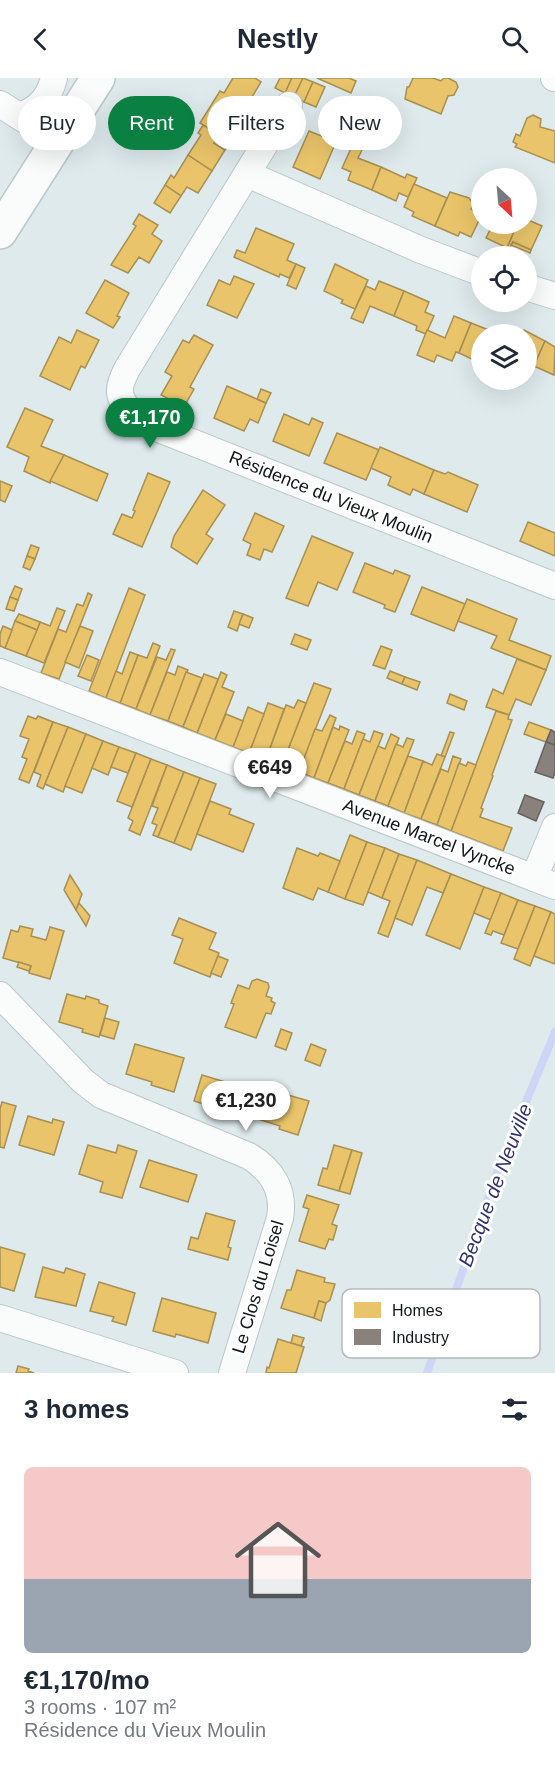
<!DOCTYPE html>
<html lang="en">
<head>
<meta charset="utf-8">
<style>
	body { margin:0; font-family:Arial,sans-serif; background:#f6f6f7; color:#1f2937; height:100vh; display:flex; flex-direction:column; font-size:22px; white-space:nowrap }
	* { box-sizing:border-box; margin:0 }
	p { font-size:20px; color:#747a83 }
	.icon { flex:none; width:33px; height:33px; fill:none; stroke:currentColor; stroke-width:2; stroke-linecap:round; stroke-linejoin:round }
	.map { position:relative; height:1295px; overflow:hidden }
	.details { display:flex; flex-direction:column; background:#fff; flex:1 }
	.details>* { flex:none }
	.hud { position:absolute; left:18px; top:18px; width:519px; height:54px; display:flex; gap:12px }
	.needle { width:39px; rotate:154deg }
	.buttons { position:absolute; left:471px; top:90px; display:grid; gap:12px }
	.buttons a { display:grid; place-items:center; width:66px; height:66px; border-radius:50%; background:#fff; box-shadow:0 6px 24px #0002; font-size:30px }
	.price { position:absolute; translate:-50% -51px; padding:0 14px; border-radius:21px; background:#fff; color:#222; font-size:20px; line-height:39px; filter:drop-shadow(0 2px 3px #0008) }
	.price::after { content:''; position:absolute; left:50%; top:36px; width:18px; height:14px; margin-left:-9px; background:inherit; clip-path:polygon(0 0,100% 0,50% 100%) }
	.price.active { background:#0b8043; color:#fff }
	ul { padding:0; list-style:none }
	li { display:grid; align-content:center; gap:12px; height:318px; padding:0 24px }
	li span { display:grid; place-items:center; height:186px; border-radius:9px; color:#555 }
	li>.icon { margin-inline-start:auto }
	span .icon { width:108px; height:108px; fill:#fffc; stroke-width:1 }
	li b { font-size:26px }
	h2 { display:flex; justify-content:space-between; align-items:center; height:72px; padding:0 24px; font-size:26px }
	.chip { padding:0 21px; border-radius:27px; background:#fff; box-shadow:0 6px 24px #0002; font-size:21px; line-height:54px }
	.chip.active { background:#0b8043; color:#fff }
	header { display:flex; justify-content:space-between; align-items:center; height:78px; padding:0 24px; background:#fff; font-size:27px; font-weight:700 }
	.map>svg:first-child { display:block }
	.homes { fill:#e9c46a; stroke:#a89052; stroke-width:1.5 }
	.industry { fill:#8a817c; stroke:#65625f; stroke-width:1.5 }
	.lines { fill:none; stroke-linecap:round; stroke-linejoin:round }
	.stream { stroke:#ced6f7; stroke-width:8 }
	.minor-casing { stroke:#bdc7c9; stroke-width:28 }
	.major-casing { stroke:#bdc7c9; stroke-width:36 }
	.minor { stroke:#fafcfc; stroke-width:26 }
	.major { stroke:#fafcfc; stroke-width:33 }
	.labels { text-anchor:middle; stroke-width:6; stroke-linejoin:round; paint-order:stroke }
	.street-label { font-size:18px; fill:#10181a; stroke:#fff }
	.water-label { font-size:20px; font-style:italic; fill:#2f2f71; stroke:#fff }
	.key { fill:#fff; stroke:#b7baba; stroke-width:1.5 }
	.key-label { font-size:16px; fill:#10181a }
</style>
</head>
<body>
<header><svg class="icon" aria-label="back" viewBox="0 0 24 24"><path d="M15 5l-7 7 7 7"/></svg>Nestly<svg class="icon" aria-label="search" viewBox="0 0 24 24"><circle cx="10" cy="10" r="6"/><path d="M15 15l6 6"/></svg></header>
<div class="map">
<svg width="555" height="1295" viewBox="0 0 555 1295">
	<rect width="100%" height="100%" fill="#deeaec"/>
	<!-- homes -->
	<g class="homes">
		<path d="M233 0H255L261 4 240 39 245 41 231 64 200 45 220 13 224 15Z"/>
		<path d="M280 0H292L285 15 275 10Z"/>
		<path d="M292 0H303L294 19 285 15Z"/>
		<path d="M303 0 313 4 304 24 294 19Z"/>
		<path d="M317 0H349L356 3 351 15Z"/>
		<path d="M413 0H433L441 3 444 0H448L456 4 458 9 454 17 448 18 441 36 405 21 407 9H409Z"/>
		<path d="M313 4 325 9 316 29 304 24Z"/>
		<path d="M533 37 541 41 540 49 555 53V85L515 69 517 66 513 64 516 56 520 58 527 40Z"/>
		<path d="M203 47 219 57 214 65 225 72 212 93 188 77 201 57 198 55Z"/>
		<path d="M309 53 336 64 320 101 293 89Z"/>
		<path d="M219 57 231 64 225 72 214 65Z"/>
		<path d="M353 66 363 70 358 80 381 89 372 112 348 102 351 94 342 90Z"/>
		<path d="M188 77 212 93 198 115 187 109 181 118 165 107 171 97 174 100Z"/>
		<path d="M381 89 405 100 407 96 417 100 408 119 399 115 396 123 372 112Z"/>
		<path d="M414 106 447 120 435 148 412 138 414 134 404 129Z"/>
		<path d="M165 107 181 118 170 135 154 125Z"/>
		<path d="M450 114 469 120 471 123 474 124 471 131 482 136 471 159 460 154 458 158 435 148Z"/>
		<path d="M139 136 158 147 152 156 162 163 149 185 139 179 128 195 111 187 136 148 133 146Z"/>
		<path d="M526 141 542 148 531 172 513 164 509 171 507 170 517 146H526Z"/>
		<path d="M493 146H517L507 170 486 160Z"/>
		<path d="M256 150 294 166 287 182 296 186 289 200 280 196 279 199 234 179 237 172 245 175Z"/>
		<path d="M513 164 531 172 530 175 511 167Z"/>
		<path d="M296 186 305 190 296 211 287 207Z"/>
		<path d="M335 186 368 202 355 231 341 225 343 222 324 213Z"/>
		<path d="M234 198 254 206 237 240 207 227 219 202 230 207Z"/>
		<path d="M105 202 129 215 117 238 120 239 113 250 86 235Z"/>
		<path d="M379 203 404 213 394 238 370 228 363 245 351 240 366 208 375 212Z"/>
		<path d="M404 213 429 224 425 234 434 238 426 256 416 252 417 248 394 238Z"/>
		<path d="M454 238 471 245 459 275 456 274 452 283 437 277 434 284 417 277 427 252 445 260Z"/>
		<path d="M471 245 499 256H482L480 285 459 275Z"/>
		<path d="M77 252 99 262 85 290 81 288 70 312 40 298 59 259 71 265Z"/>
		<path d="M524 252 545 263 534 288 526 285V256H522Z"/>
		<path d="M194 257 213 267 190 309 194 311 184 329 161 317 172 298 165 294 183 262 189 265Z"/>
		<path d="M545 263 555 269 554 297 534 288Z"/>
		<path d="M227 308 266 325 258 345 250 341 244 353 214 340Z"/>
		<path d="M261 311 271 315 266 325 257 321Z"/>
		<path d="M25 330 53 342 41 368 64 377 50 405 24 393 29 379 7 369Z"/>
		<path d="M284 336 309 347 312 340 323 345 309 378 273 363Z"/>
		<path d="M337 355 379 372 366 402 324 385Z"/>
		<path d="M380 369 434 392 424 416 413 411 410 417 388 407 391 399 371 390Z"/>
		<path d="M64 377 108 396 97 423 50 403Z"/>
		<path d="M434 392 445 396 448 394 478 407 467 434 424 416Z"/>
		<path d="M148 395 170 404 142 469 113 456 122 436 132 440 135 433 133 432Z"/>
		<path d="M0 403 12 408 5 424 0 422Z"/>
		<path d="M203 412 225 427 206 456 213 461 197 486 171 469 174 458Z"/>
		<path d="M255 435 284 448 272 474 264 471 260 482 247 477 251 466 243 462Z"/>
		<path d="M528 444 555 455V478L520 463Z"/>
		<path d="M312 458 353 475 337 512 318 504 308 528 286 520Z"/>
		<path d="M31 467 39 470 35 481 27 478Z"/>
		<path d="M27 478 35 481 30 492 23 489Z"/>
		<path d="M365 485 393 496 395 492 410 498 395 534 384 530 385 527 353 514Z"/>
		<path d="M15 508 22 511 18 522 10 519Z"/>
		<path d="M422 509 465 526 454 553 411 536Z"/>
		<path d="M129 510 145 517 106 620 89 613Z"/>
		<path d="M88 515 92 517 59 601 41 595 58 551 66 554 77 526 83 528Z"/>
		<path d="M10 519 18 522 14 533 6 531Z"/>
		<path d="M467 521 517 541 509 562 551 578 546 592 491 570 497 558 458 543Z"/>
		<path d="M57 530 65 533 44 585 26 578 40 544 50 548Z"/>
		<path d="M234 533 243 536 237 553 228 549Z"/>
		<path d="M19 536 40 544 37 552 15 543Z"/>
		<path d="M243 536 253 540 249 550 239 546Z"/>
		<path d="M15 543 37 552 26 578 5 570Z"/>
		<path d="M3 548 12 552 5 570 0 568V556Z"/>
		<path d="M80 548 93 553 79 590 65 584Z"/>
		<path d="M295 556 311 562 307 572 291 566Z"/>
		<path d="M153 565 160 568 136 631 120 625 138 577 147 580Z"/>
		<path d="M381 568 392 572 385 591 373 587Z"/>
		<path d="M171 571 175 572 150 637 136 631 157 579 166 582Z"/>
		<path d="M130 574 138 577 120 625 106 620 116 593 122 596Z"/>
		<path d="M87 577 99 582 91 603 78 598Z"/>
		<path d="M517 581 546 592 531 627 516 621 509 637 486 629 493 611 503 616Z"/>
		<path d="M178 588 188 592 168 643 150 637 167 594 175 597Z"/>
		<path d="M390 593 405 599 402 606 387 600Z"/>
		<path d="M186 594 202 600 183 649 168 643Z"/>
		<path d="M221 594 227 597 222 609 234 614 215 662 197 655Z"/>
		<path d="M204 596 218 601 197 655 183 649Z"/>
		<path d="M405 599 420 604 417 612 402 606Z"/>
		<path d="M314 605 331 611 299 694 282 687Z"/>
		<path d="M450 616 467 623 464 632 447 625Z"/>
		<path d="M298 622 306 625 282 687 266 681 286 627 294 630Z"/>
		<path d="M268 625 284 631 266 681 249 675Z"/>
		<path d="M248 629 264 636 249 675 233 669Z"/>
		<path d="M496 633 509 637 508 641 512 642 492 697 493 698 481 730 483 731 480 739 512 750 503 773 451 753Z"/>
		<path d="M226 636 243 643 233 669 215 662Z"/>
		<path d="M330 637 336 640 314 700 299 694 315 651 322 653Z"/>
		<path d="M28 638 36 641 38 638 53 644 29 705 19 701 27 681 22 679 29 661 20 658Z"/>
		<path d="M53 644 68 649 43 711 37 708 41 697 34 694Z"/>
		<path d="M529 644 551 652 546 664 524 656Z"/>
		<path d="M340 648 349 652 328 705 314 700 333 649 339 652Z"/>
		<path d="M68 649 86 656 63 714 45 706Z"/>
		<path d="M357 653 365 656 344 711 328 705 345 663 352 666Z"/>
		<path d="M374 653 383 656 359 717 344 711 363 661 370 664Z"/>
		<path d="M450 654 454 655 445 679 441 678Z"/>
		<path d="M86 656 103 663 82 715 65 708Z"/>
		<path d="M391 656 399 660 375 723 359 717 378 668 385 671Z"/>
		<path d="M407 660 414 662 388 728 375 723 396 666 403 669Z"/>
		<path d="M103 663 119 669 108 697 92 690Z"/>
		<path d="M119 669 136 675 128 695 111 689Z"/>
		<path d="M136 675 151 681 132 729 117 723Z"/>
		<path d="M437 676 445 679 421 741 404 735 423 683 432 687Z"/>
		<path d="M408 678 423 683 404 735 388 728Z"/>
		<path d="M453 678 461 681 437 747 421 741 441 691 448 694Z"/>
		<path d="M151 681 167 687 140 757 129 752 133 743 128 740Z"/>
		<path d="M468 684 476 687 451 753 437 747 459 685 466 688Z"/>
		<path d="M167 687 184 694 158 759 153 757 157 747 152 745 158 730 152 728Z"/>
		<path d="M184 694 200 700 174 765 158 759Z"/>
		<path d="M200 700 216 706 191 772 174 765Z"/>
		<path d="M210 723 231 731 229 736 254 746 243 774 197 756Z"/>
		<path d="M350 757 367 764 345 821 328 814Z"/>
		<path d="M367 764 385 770 363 827 345 821Z"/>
		<path d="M297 770 318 778 320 775 340 783 328 814 318 810 313 822 283 810Z"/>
		<path d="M385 770 399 776 382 820 368 814Z"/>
		<path d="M399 776 417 782 388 859 378 855 390 823 382 820Z"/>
		<path d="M417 782 451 796 443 815 427 809 412 847 395 840Z"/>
		<path d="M451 796 484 809 460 871 426 857Z"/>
		<path d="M70 797 82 816 76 832 64 812Z"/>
		<path d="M484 809 501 815 491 842 474 835Z"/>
		<path d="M501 815 518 822 504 857 493 853 491 857 485 855Z"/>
		<path d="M518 822 535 828 518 871 501 865Z"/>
		<path d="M79 825 90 838 86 848 76 832Z"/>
		<path d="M535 828 551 834 530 888 514 881Z"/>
		<path d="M551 834 555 836V886L534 878Z"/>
		<path d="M179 840 216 855 209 871 219 875 210 899 174 885 183 861 172 857Z"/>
		<path d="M20 848 33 851 31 858 46 862 50 849 64 853 50 901 29 895 31 888 3 880 11 852 18 854Z"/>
		<path d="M218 878 228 882 221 899 211 895Z"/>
		<path d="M19 884 31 888 29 893 17 889Z"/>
		<path d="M257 901 268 905 269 909 266 918 272 920 271 923 275 925 271 936 266 935 256 960 225 949 234 926 231 925 238 907 249 911 252 903Z"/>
		<path d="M67 916 85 921 86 918 99 922V925L108 928 99 959 82 954 83 951 59 944Z"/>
		<path d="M105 940 119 944 114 961 100 957Z"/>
		<path d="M281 951 292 955 286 972 275 968Z"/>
		<path d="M135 966 184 980 174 1014 151 1007 152 1004 126 996Z"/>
		<path d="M311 966 326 972 320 988 305 982Z"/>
		<path d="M202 997 252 1012 243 1042 225 1036 226 1033 194 1023Z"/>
		<path d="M267 1011 309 1023 298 1057 279 1051 280 1048 258 1041Z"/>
		<path d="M2 1024 16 1028 4 1070 0 1069V1031Z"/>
		<path d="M28 1038 52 1045 53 1041 64 1044 54 1077 19 1067Z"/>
		<path d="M88 1067 116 1075 118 1067 137 1073 122 1120 100 1114 103 1104 79 1096Z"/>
		<path d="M334 1067 352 1072 339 1113 318 1107 323 1090 327 1091Z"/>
		<path d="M352 1072 362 1075 350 1116 339 1113Z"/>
		<path d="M149 1082 197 1097 188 1124 140 1109Z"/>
		<path d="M307 1117 339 1127 332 1146 337 1148 333 1162 329 1161 325 1171 299 1163 309 1131 303 1129Z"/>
		<path d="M206 1135 235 1143 228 1169 231 1170 228 1182 188 1171 191 1159 198 1161Z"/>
		<path d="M0 1169 25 1176 14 1213 0 1209Z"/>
		<path d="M43 1189 64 1195 66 1190 85 1196 76 1228 35 1219Z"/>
		<path d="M297 1192 325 1200 324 1204 335 1206 330 1222 326 1225 319 1223 314 1240 281 1230 287 1212H291Z"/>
		<path d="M99 1204 135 1215 126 1247 112 1243 114 1239 90 1233Z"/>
		<path d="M162 1220 216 1235 208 1265 176 1256 175 1259 153 1253Z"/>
		<path d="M319 1223 326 1225 321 1243 314 1240Z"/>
		<path d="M293 1257 304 1260 301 1268 291 1265Z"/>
		<path d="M278 1261 304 1269 296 1295H266L267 1289 269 1290Z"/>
		<path d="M18 1288 29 1291 28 1293 34 1295H16Z"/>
	</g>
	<!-- industry -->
	<g class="industry">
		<path d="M551 652 555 654V667L546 664Z"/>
		<path d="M546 664 555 667V695L553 700 535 694Z"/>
		<path d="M525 717 544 724 536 743 518 735Z"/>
	</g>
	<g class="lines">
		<!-- stream -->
		<path class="stream" d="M427 1295 499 1089 555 954"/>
		<!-- minor casing -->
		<g class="minor-casing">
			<g id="minor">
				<path d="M554 0H555"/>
				<path d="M0 26 58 63"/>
				<path d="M289 27 127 291C124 297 119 307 120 314 122 333 144 344 159 351L555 508"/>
				<path d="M19 38C38 32 49 20 54 0"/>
				<path d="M247 96 421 172 482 195"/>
				<path d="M526 209 555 218"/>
				<path d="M0 594 555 808"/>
				<path d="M534 800 555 749"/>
				<path d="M0 917 83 1003 101 1017 249 1078C272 1092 285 1112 280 1140L232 1295"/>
				<path d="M0 1240 175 1295"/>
			</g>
		</g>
		<!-- major casing -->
		<g class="major-casing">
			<path id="major" d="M0 154 98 0"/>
		</g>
		<!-- minor -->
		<use href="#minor" class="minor"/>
		<!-- major -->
		<use href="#major" class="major"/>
	</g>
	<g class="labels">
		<!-- street labels -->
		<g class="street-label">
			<text transform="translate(331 419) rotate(22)" y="6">Résidence du Vieux Moulin</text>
			<text transform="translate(429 759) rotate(21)" y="6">Avenue Marcel Vyncke</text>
			<text transform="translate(258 1209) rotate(-73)" y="6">Le Clos du Loisel</text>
		</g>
		<!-- water labels -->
		<g class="water-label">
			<text transform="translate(495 1107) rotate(-69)" y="7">Becque de Neuville</text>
		</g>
	</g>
	<!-- legend -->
	<rect x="342" y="1211" width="198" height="69" rx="9" class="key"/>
	<rect x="354" y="1224" width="27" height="16" fill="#e9c46a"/>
	<rect x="354" y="1251" width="27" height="16" fill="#8a817c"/>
	<g class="key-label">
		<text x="392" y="1238">Homes</text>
		<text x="392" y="1265">Industry</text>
	</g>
</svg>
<div class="buttons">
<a><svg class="needle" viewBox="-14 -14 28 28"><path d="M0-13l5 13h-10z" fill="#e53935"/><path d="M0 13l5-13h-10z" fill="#747a83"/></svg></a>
<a><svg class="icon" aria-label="locate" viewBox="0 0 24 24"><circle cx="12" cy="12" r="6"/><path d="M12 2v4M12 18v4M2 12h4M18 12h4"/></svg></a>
<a><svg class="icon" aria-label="layers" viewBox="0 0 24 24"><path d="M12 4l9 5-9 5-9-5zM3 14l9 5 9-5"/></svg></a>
</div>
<b class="price active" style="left:150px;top:371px">€1,170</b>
<b class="price" style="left:270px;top:721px">€649</b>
<b class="price" style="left:246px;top:1054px">€1,230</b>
<div class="hud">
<a class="chip">Buy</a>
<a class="chip active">Rent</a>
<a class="chip">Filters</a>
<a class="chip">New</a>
</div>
</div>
<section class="details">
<h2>3 homes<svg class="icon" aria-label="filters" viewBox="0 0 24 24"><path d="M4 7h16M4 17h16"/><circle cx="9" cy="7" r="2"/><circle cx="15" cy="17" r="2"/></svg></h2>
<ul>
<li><span style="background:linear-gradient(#f6c9c9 60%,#9aa5b1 0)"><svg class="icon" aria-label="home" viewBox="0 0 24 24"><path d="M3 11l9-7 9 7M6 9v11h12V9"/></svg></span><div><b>€1,170/mo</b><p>3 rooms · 107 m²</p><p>Résidence du Vieux Moulin</p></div></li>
</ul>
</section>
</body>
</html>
